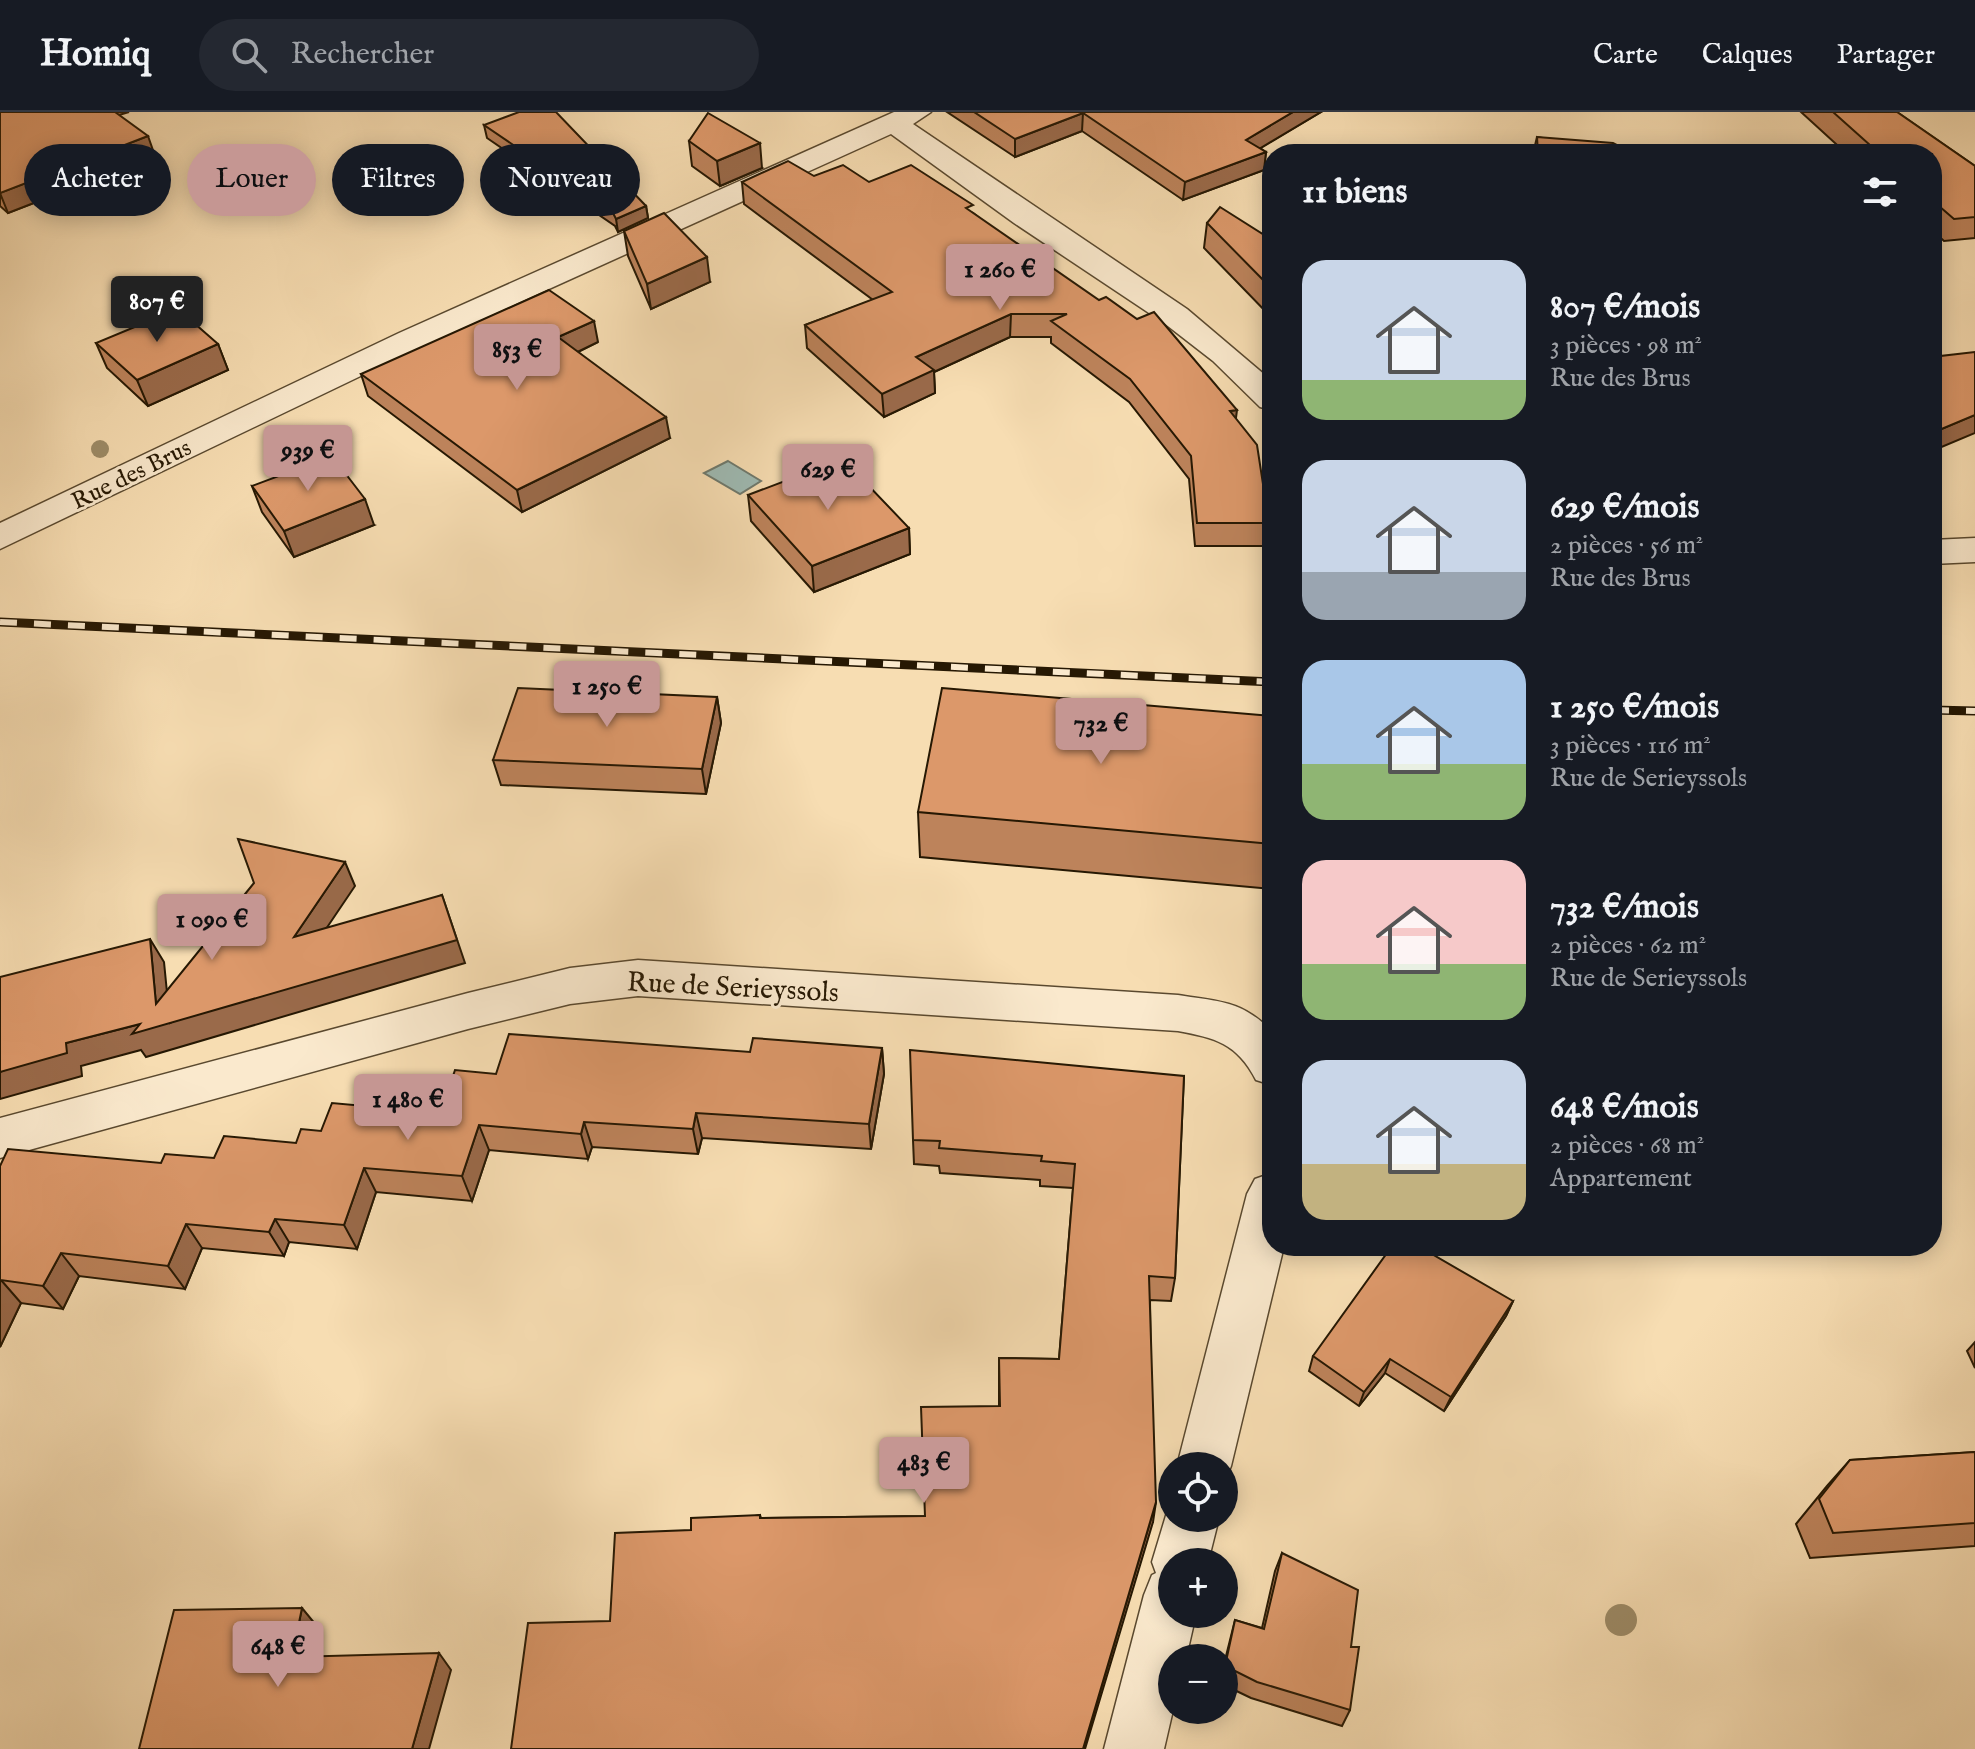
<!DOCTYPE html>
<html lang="fr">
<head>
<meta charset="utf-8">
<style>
	body { margin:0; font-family:"IM FELL English",serif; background:#242831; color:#f1f3f6; height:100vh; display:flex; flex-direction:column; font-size:30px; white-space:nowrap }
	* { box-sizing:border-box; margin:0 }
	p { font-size:26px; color:#9ea1a6 }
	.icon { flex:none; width:44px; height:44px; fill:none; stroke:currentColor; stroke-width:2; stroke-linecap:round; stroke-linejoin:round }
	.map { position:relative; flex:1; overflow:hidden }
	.sheet { position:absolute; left:1262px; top:32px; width:680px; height:1112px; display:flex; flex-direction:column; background:#171b24; border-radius:32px; box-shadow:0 4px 20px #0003 }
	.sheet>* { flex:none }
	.banner { position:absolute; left:24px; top:32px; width:760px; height:72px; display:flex; gap:16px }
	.fabs { position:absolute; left:1158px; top:1340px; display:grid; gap:16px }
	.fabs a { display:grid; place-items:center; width:80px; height:80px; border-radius:50%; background:#171b24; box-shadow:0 4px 20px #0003; font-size:40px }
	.price { position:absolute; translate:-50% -68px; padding:0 18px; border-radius:8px; background:#c59692; color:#111; font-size:26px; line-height:52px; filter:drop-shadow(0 2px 4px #0008) }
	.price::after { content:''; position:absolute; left:50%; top:48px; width:24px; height:18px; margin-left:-12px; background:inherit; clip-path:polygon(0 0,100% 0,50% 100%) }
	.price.active { background:#222; color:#fff }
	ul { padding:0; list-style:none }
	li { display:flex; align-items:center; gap:24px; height:200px; padding:0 40px }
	li span { display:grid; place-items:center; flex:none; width:224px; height:160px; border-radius:24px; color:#555 }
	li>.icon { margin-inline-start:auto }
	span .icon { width:96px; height:96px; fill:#fffc; stroke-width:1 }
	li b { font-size:34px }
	h2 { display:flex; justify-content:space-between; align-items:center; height:96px; padding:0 40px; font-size:34px }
	.chip { padding:0 28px; border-radius:36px; background:#171b24; box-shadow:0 4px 20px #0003; font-size:28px; line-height:72px }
	.chip.active { background:#c59692; color:#111 }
	header { display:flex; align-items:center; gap:48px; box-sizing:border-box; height:112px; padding:0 40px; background:#171b24; border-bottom:2px solid #363941 }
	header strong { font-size:38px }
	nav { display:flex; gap:44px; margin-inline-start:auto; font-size:28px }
	.search { width:560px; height:72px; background:#242831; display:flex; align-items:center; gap:20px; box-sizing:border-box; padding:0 28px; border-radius:44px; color:#9ea1a6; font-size:30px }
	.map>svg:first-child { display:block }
	.water { fill:#9ebab3; stroke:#6e796d; stroke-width:2 }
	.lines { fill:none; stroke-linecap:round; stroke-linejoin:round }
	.minor-casing { stroke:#5a492f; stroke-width:3 }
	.minor { fill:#fae9cd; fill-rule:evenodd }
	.rail-casing { stroke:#261803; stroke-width:9 }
	.rail { stroke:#fae9cd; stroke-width:6; stroke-dasharray:17; stroke-linecap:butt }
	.tree { fill:#9d8c68 }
	.wall { fill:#bd835b; stroke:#261803; stroke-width:2 }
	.shaded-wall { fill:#9a6a4a; stroke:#261803; stroke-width:2 }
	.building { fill:#dc986a; stroke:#261803; stroke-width:2 }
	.labels { text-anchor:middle; stroke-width:6; stroke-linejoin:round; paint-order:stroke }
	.far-street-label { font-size:24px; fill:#261803; stroke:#fae9cd }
	.street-label { font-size:28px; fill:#261803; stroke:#fae9cd }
</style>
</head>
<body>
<header>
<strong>Homiq</strong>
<div class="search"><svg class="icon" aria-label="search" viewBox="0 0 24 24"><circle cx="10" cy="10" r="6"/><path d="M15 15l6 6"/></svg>Rechercher</div>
<nav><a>Carte</a><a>Calques</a><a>Partager</a></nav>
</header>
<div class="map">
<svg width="1975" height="1637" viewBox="0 0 1975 1637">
	<rect width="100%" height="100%" fill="#f7ddb2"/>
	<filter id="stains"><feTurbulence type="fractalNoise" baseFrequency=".0025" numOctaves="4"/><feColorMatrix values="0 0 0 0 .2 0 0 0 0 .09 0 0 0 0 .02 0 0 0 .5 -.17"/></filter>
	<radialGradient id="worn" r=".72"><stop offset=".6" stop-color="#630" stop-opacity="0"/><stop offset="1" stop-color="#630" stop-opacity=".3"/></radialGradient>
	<!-- water -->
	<path class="water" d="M728 349 761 369 740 382 704 361Z"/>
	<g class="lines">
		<!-- minor casing -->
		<g class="minor-casing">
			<g id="minor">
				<path d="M894 0H931L913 12 1187 197 1272 269V298L1260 295 1213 249 1164 211 1014 111 891 22 421 235 0 437V411L399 221Z"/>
				<path d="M1975 426V450L1932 452V428Z"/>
				<path d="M638 848 1178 883C1221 890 1240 888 1272 919V973L1256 968C1237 931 1215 926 1178 919L638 884 570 892 468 917 0 1046V1006L468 881 570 856Z"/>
				<path d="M1272 1061V1134H1284L1231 1354 1224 1371V1354H1177L1247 1082 1255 1067Z"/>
				<path d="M1171 1387 1172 1406H1219L1208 1450H1172V1502H1196L1186 1546H1172L1173 1598 1164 1637H1104L1144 1483 1152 1463 1156 1461 1152 1450Z"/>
			</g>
		</g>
		<!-- minor -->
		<use href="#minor" class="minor"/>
		<!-- rail casing -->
		<g class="rail-casing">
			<g id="rail">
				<path d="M0 510 1272 570"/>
				<path d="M1932 598 1975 599"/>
			</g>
		</g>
		<!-- rail -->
		<use href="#rail" class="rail"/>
	</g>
	<!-- trees -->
	<g class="tree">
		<circle cx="100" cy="337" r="9"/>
		<circle cx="1621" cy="1508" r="16"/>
	</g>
	<!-- wall -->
	<g class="wall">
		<path d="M0 0H129L119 3 155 44 8 101 0 94Z"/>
		<path d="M947 0H1321L1260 36 1266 40 1264 58 1183 88 1082 19 1015 45Z"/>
		<path d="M1801 0H1897L1975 54V126L1944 129 1932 118V42H1847Z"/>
		<path d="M484 13 646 94 648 106 618 120 615 114 487 26Z"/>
		<path d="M1537 25 1634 42H1533Z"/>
		<path d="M689 29 762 56 720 74 692 54Z"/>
		<path d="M742 70H869L973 101 1236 307 1269 411 1266 434H1195L1189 367 1129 290 1051 231V225H1010L934 260 935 281 884 305 807 236 805 213 873 188 744 92Z"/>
		<path d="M1207 111 1272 128V206L1204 136Z"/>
		<path d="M624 119 710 170 651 197 628 144Z"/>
		<path d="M598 230 578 240 670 326 522 400 368 284 361 262Z"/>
		<path d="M96 231 218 232 228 258 148 294 107 256Z"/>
		<path d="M252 374 374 413 294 445 262 400Z"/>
		<path d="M748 383 909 416 910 442 814 480 751 409Z"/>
		<path d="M717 585 721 611 706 682 501 673 493 648Z"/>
		<path d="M1272 604V777L920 745 918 700Z"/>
		<path d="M882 936 884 962 871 1037 702 1026 698 1042 592 1035 588 1047 489 1038 472 1089 376 1080 357 1137 289 1130 284 1144 202 1136 185 1177 79 1164 63 1197 21 1191 0 1235V1054L161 1051 214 1046 296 1031 321 1019 386 996 447 982 496 962 750 940Z"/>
		<path d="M1184 964 1175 1166 1171 1189 1150 1188 1153 1410 610 1509 691 1418 760 1403 761 1406 925 1404 999 1294V1246L1059 1247 1073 1076 1040 1074V1068L940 1061 939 1054 914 1052 913 1028Z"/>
		<path d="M1513 1189 1506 1204 1444 1299 1385 1261 1359 1294 1309 1259 1313 1244Z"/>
		<path d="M1975 1230V1256L1967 1239Z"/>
		<path d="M1975 1340V1434L1810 1446 1796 1412 1827 1374 1850 1348Z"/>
		<path d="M1282 1441 1351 1535 1350 1598 1342 1614 1251 1586 1224 1573V1552L1235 1508 1262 1516 1275 1459Z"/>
	</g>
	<!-- shaded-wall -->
	<g class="shaded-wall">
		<path d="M1293 0H1321L1244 46 1246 28Z"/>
		<path d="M1083 1 1082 19 1015 45V27Z"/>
		<path d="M148 24 155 44 8 101 0 81Z"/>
		<path d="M760 31 762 56 720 74 717 49Z"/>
		<path d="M1266 40 1264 58 1183 88 1185 70Z"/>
		<path d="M646 94 648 106 618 120 616 107Z"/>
		<path d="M707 145 710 170 651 197 647 172Z"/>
		<path d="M1011 202 1010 225 934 260 935 281 884 305 882 282 916 245Z"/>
		<path d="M594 209 598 230 563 247 558 225Z"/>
		<path d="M218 232 228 258 148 294 137 268Z"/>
		<path d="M1237 298 1234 321 1230 299Z"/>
		<path d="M1975 303V321L1932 339V321Z"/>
		<path d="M666 305 670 326 522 400 517 378Z"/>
		<path d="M365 387 374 413 294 445 284 419Z"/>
		<path d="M909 416 910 442 814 480 812 454Z"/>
		<path d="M717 585 721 611 706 682 702 657Z"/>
		<path d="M345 750 355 774 305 848 294 825Z"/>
		<path d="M442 783 465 851 146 945 141 938 81 954 82 964 0 987V960L66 931 140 912 156 892 150 827 164 850 170 911Z"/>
		<path d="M882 936 884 962 871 1037 869 1012Z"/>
		<path d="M696 1001 702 1026 698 1042 693 1017Z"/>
		<path d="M584 1010 592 1035 588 1047 581 1022Z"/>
		<path d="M479 1013 489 1038 472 1089 462 1064Z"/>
		<path d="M364 1056 376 1080 357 1137 344 1113Z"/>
		<path d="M275 1107 289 1130 284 1144 269 1120Z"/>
		<path d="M186 1112 202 1136 185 1177 168 1154Z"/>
		<path d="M61 1141 79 1164 63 1197 43 1174Z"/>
		<path d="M1 1168 21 1191 0 1235V1170Z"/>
		<path d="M1513 1189 1506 1204 1444 1299 1451 1285Z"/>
		<path d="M1390 1247 1385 1261 1359 1294 1364 1280Z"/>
		<path d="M1156 1390 1153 1410 1085 1637H1083Z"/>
		<path d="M302 1496 316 1513 307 1562 292 1545Z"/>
		<path d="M439 1541 451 1558 429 1637H412Z"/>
	</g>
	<!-- building -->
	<g class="building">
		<path d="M0 0H115L148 24 0 81Z"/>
		<path d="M519 0H556L646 94 616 107 613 101 484 13Z"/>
		<path d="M974 0H1293L1246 28 1266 40 1185 70 1083 1 1015 27Z"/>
		<path d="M1833 0H1897L1975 54V105L1954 107 1932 88V42H1880Z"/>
		<path d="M708 1 760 31 717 49 689 29Z"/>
		<path d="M1537 25 1613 31 1634 42H1538Z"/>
		<path d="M788 49 814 64 843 53 869 70 911 53 973 93 966 96 1099 188 1106 185 1137 207 1154 200 1237 298 1230 299 1257 333 1269 411H1197L1191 344 1130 267 1051 209 1067 202H1011L916 245 934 258 882 282 805 213 892 180 742 70Z"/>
		<path d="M1220 95 1272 128V177L1207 111Z"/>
		<path d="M664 101 707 145 647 172 624 119Z"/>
		<path d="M549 178 594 209 558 225 666 305 517 378 361 262Z"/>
		<path d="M178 197 218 232 137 268 96 231Z"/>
		<path d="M1975 240V303L1932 321V245Z"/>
		<path d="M332 344 365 387 284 419 252 374Z"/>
		<path d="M843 347 909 416 812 454 748 383Z"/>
		<path d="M518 576 717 585 702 657 493 648Z"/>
		<path d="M942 576 1272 604V732L918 700Z"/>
		<path d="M238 727 345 750 294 825 442 783 457 828 132 922 140 912 66 931 67 941 0 960V865L150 827 156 892 254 771Z"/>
		<path d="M509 922 750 940 753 926 882 936 869 1012 696 1001 693 1017 584 1010 581 1022 479 1013 462 1064 364 1056 344 1113 275 1107 269 1120 186 1112 168 1154 61 1141 43 1174 1 1168 0 1170V1054L8 1037 161 1051 165 1042 214 1046 224 1024 296 1031 301 1017 321 1019 332 991 386 996 393 977 447 982 455 958 496 962Z"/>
		<path d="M910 938 1184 964 1175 1166 1149 1164 1156 1390 1083 1637H511L528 1511 610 1509 615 1421 691 1418V1406L760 1403V1406L925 1404 921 1295 1000 1294 999 1246 1059 1247 1075 1052 1041 1049 1042 1044 939 1036 940 1029 913 1028Z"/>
		<path d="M1392 1134H1418L1513 1189 1451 1285 1390 1247 1364 1280 1313 1244Z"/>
		<path d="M1975 1340V1411L1833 1421 1819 1387 1850 1348Z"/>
		<path d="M1282 1441 1358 1478 1351 1535H1359L1350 1598 1257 1570 1225 1554 1235 1508 1264 1517Z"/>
		<path d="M302 1496 292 1545 439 1541 412 1637H139L174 1498Z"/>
	</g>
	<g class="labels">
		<!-- far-street labels -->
		<g class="far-street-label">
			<text transform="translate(131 362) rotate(-26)" y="8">Rue des Brus</text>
		</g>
		<!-- street labels -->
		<g class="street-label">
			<text transform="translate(733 874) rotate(3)" y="10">Rue de Serieyssols</text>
		</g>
	</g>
	<rect width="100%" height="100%" filter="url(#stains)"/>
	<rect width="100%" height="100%" fill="url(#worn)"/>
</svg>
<div class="fabs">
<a><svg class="icon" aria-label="locate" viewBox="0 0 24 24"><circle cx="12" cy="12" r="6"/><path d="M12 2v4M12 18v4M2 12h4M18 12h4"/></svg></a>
<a>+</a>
<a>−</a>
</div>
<b class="price" style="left:1000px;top:200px">1 260 €</b>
<b class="price active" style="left:157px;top:232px">807 €</b>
<b class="price" style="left:517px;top:280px">853 €</b>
<b class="price" style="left:308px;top:381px">939 €</b>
<b class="price" style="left:828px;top:400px">629 €</b>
<b class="price" style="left:607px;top:617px">1 250 €</b>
<b class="price" style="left:1101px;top:654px">732 €</b>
<b class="price" style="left:212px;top:850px">1 090 €</b>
<b class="price" style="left:408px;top:1030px">1 480 €</b>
<b class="price" style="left:924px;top:1393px">483 €</b>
<b class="price" style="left:278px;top:1577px">648 €</b>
<div class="banner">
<a class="chip">Acheter</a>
<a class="chip active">Louer</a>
<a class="chip">Filtres</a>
<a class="chip">Nouveau</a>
</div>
<section class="sheet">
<h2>11 biens<svg class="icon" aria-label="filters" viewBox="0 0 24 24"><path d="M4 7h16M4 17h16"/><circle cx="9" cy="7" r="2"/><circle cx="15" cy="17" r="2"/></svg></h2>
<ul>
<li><span style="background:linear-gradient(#c9d6e8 75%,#8fb573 0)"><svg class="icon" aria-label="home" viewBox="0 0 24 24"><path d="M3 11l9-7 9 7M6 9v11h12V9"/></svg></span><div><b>807 €/mois</b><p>3 pièces · 98 m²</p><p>Rue des Brus</p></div></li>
<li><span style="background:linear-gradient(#c9d6e8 70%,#9aa5b1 0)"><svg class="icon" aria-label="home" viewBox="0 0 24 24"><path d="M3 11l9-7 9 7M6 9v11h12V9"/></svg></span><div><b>629 €/mois</b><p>2 pièces · 56 m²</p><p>Rue des Brus</p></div></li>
<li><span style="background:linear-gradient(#a9c7e8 65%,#8fb573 0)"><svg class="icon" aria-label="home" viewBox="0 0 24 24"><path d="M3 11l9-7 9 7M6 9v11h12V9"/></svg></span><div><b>1 250 €/mois</b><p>3 pièces · 116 m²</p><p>Rue de Serieyssols</p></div></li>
<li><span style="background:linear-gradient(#f6c9c9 65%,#8fb573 0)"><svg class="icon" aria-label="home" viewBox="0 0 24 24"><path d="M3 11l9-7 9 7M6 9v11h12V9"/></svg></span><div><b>732 €/mois</b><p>2 pièces · 62 m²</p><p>Rue de Serieyssols</p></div></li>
<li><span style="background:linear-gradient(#c9d6e8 65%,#c2b280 0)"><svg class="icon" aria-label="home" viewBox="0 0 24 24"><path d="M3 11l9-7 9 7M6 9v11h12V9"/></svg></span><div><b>648 €/mois</b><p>2 pièces · 68 m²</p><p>Appartement</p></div></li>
</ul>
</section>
</div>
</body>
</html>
